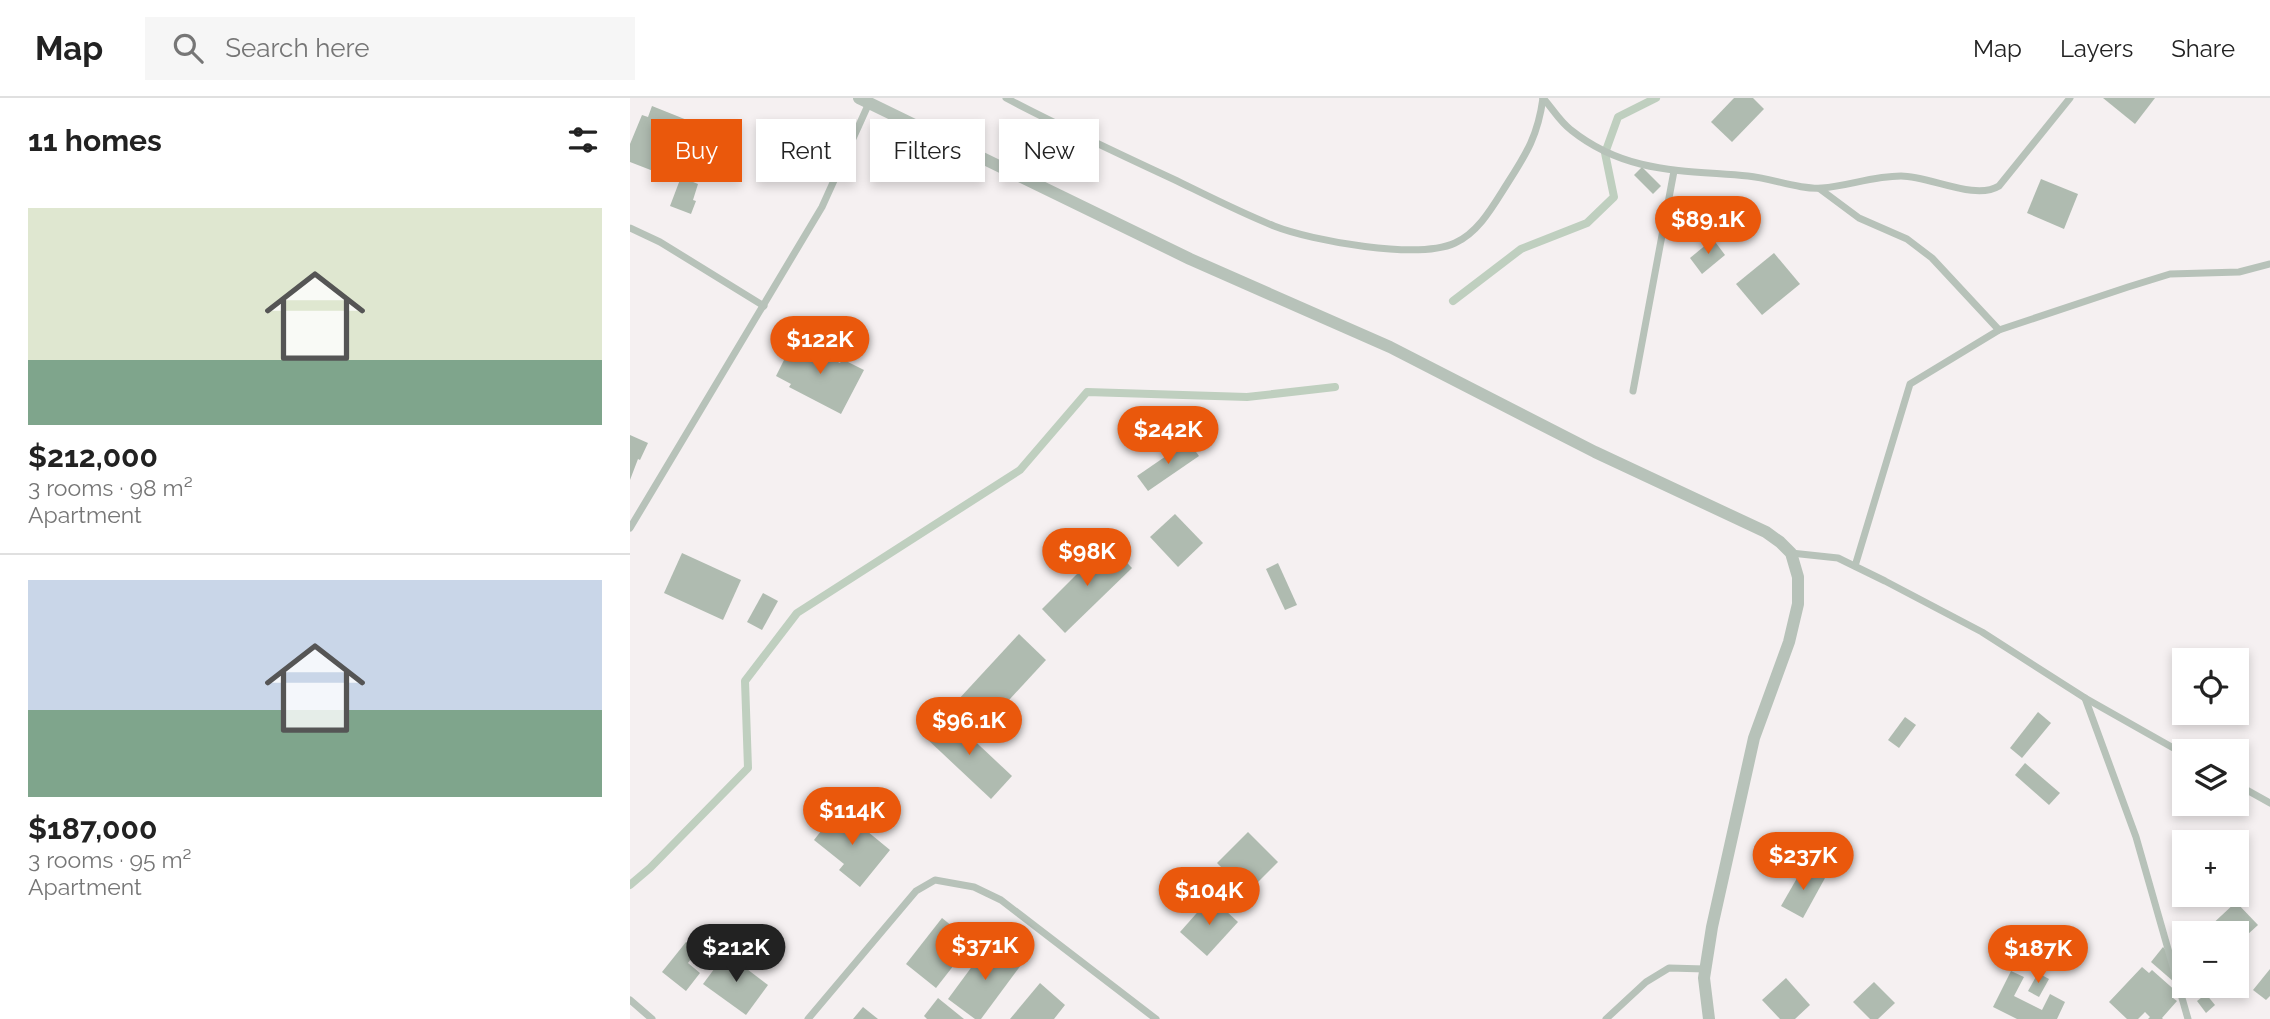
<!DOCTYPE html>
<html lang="en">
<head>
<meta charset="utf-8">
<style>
	body { margin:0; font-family:Raleway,sans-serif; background:#f6f6f6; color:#222; height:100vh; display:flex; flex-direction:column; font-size:26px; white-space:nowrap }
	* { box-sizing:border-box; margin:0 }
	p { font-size:23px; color:#767676 }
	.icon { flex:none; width:38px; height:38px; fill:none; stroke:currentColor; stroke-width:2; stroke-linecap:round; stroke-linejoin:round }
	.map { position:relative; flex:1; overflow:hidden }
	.panel { display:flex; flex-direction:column; background:#fff; width:630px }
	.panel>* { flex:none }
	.hud { position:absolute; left:21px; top:21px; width:665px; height:63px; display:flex; gap:14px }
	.controls { position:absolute; left:1542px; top:550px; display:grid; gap:14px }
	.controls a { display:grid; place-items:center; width:77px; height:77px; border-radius:0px; background:#fff; box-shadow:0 4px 10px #0003; font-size:35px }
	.price { position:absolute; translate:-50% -60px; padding:0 16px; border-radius:24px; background:#ea580c; color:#fff; font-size:23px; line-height:46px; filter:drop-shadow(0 2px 4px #0008) }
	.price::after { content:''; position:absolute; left:50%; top:42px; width:21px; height:16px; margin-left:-10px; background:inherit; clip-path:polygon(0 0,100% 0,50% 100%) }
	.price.active { background:#222; color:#fff }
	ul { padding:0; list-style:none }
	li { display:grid; align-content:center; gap:14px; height:371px; padding:0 28px }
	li+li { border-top:2px solid #e0e0e0 }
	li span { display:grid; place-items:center; height:217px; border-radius:0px; color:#555 }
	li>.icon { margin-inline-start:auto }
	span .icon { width:126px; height:126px; fill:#fffc; stroke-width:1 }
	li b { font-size:30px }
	h2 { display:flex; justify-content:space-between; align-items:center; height:84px; padding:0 28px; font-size:30px }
	.chip { padding:0 24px; border-radius:0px; background:#fff; box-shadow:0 4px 10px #0003; font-size:24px; line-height:63px }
	.chip.active { background:#ea580c; color:#fff }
	header { display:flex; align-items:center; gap:42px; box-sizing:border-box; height:98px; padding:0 35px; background:#fff; border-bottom:2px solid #e0e0e0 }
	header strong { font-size:33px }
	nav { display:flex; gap:38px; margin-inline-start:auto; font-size:24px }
	.search { width:490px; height:63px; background:#f6f6f6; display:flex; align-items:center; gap:18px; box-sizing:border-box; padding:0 24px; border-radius:0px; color:#767676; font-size:26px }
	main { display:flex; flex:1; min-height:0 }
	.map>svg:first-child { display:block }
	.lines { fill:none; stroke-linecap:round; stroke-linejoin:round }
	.stream { stroke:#bfcfbf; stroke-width:8 }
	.building { fill:#afbbb0 }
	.minor { stroke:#b7c2b9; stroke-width:7 }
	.tertiary { stroke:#b7c2b9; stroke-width:12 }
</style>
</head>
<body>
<header>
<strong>Map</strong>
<div class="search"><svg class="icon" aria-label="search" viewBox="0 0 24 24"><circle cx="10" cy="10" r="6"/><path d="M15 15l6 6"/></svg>Search here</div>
<nav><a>Map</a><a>Layers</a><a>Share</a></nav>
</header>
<main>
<section class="panel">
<h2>11 homes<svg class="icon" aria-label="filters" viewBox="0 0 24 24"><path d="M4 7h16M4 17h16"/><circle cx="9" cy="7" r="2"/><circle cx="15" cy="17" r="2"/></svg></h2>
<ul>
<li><span style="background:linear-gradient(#dfe7d0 70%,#7fa58c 0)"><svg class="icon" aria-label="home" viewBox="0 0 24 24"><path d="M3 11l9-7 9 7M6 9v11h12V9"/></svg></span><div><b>$212,000</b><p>3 rooms · 98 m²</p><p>Apartment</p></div></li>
<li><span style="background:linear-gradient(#c9d6e8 60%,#7fa58c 0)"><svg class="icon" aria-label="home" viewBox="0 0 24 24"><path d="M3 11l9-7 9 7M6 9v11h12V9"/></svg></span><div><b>$187,000</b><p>3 rooms · 95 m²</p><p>Apartment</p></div></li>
</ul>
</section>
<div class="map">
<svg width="1640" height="921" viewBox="0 0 1640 921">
	<rect width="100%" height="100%" fill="#f5f0f1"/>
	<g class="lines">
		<!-- stream -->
		<g class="stream">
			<path d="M823 203 891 151 957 125 984 99 975 55 988 19 1026 0"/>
			<path d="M0 787 20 770 118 670 115 583 167 515 390 372 457 294 617 299 705 289"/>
		</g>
	</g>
	<!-- building -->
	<g class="building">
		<path d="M1104 0H1123L1134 11 1102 44 1081 24Z"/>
		<path d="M1473 0H1525L1505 26Z"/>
		<path d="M22 8 57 22 37 74 32 72 31 76 0 64V46L12 17 18 19Z"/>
		<path d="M1012 69 1031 88 1023 96 1004 77Z"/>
		<path d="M51 79 68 86 63 102 66 103 61 116 40 108Z"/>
		<path d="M1411 81 1448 96 1434 131 1397 115Z"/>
		<path d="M1083 141 1095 157 1072 176 1060 160Z"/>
		<path d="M1144 155 1170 186 1132 217 1106 186Z"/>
		<path d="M164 242 210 265 212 261 234 272 211 316 159 289 161 286 146 278Z"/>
		<path d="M0 337 18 345 10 362 8 361 0 382Z"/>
		<path d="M558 343 569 358 518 393 507 378Z"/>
		<path d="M545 416 573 445 548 469 520 439Z"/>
		<path d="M478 445 502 470 435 535 412 511Z"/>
		<path d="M52 455 111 482 93 522 34 495Z"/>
		<path d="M648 465 667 507 655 512 636 471Z"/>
		<path d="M133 495 148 503 132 532 117 524Z"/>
		<path d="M389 536 416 562 355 628 327 603Z"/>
		<path d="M1408 614 1421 625 1392 660 1380 650Z"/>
		<path d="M317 617 382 678 361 701 296 640Z"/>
		<path d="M1275 619 1286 627 1269 650 1258 642Z"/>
		<path d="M1395 665 1430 695 1419 707 1385 677Z"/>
		<path d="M209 710 260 752 230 789 209 772 214 766 184 742Z"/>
		<path d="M618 734 648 764 617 795 587 765Z"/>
		<path d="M1174 768 1195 780 1173 820 1151 808Z"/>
		<path d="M581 799 608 824 577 858 550 834Z"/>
		<path d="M1606 804 1628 827 1606 847V835H1581L1577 831Z"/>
		<path d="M312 820 342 844 306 890 276 866Z"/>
		<path d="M368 827 381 838 372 849 359 838Z"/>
		<path d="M56 844 67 852 58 865 70 875 56 893 32 874Z"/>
		<path d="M360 844 391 867 351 921H345L318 901Z"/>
		<path d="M1533 849 1554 873V886L1551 890 1521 864Z"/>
		<path d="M96 855 138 887 116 917 73 886Z"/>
		<path d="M1512 869 1519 875 1522 872 1548 895 1543 900 1547 903 1532 920 1533 921H1518L1520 919 1515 914 1508 921H1497L1479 904Z"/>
		<path d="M1640 871V898L1636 902 1623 892Z"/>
		<path d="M1381 873 1394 879 1384 898 1412 912 1420 896 1435 904 1427 921H1387L1363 909Z"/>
		<path d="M1408 875 1419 881 1409 899 1398 893Z"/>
		<path d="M1156 880 1180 907 1165 921H1150L1132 902Z"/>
		<path d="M1244 884 1265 905 1248 921H1240L1223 904Z"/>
		<path d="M410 885 435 907 424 921H380Z"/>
		<path d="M1559 887 1567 889 1560 896 1555 891Z"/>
		<path d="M1576 896 1585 907 1576 915 1567 903Z"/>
		<path d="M308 900 334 921H297L294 918Z"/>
		<path d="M233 909 248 921H223Z"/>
	</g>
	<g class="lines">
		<!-- minor -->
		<g class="minor">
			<path d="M376 0C431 29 487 55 543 81 576 97 609 114 644 128 682 143 788 162 825 145 849 134 863 108 877 86 897 55 908 37 913 0"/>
			<path d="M913 0C922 10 930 24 941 32 996 76 1053 72 1118 78 1141 80 1170 92 1192 90 1218 88 1243 78 1271 78 1300 78 1345 103 1369 88L1440 0"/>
			<path d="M1190 91 1229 120 1277 141 1302 160 1369 232"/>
			<path d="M0 130 30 144 134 208"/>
			<path d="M1003 293 1044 73"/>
			<path d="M0 430 192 109 239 5"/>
			<path d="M1161 455 1208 460 1255 483 1352 534 1455 600 1554 656"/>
			<path d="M1225 468 1280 286 1369 232 1498 189 1540 176 1609 174 1640 166"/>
			<path d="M1455 600 1506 739 1558 921"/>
			<path d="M1606 686 1640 705"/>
			<path d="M0 902 22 921"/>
			<path d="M178 921 286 793 305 782 344 789 371 802 526 921"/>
			<path d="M976 921 1016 884 1039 870 1075 871"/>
		</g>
		<!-- tertiary -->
		<path class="tertiary" d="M229 0 560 161 760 249 965 354 1136 434 1150 444 1161 455 1168 479V506L1159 544 1124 640 1082 829 1074 880 1079 921"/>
	</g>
</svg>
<div class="controls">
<a><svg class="icon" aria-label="locate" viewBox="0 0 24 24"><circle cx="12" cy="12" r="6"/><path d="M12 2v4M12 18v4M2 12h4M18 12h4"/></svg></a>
<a><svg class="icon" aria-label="layers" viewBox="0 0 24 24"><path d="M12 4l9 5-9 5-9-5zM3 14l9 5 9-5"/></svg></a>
<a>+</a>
<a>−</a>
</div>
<b class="price" style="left:1078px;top:158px">$89.1K</b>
<b class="price" style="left:190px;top:278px">$122K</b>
<b class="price" style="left:538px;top:368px">$242K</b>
<b class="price" style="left:457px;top:490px">$98K</b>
<b class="price" style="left:339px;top:659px">$96.1K</b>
<b class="price" style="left:222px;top:749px">$114K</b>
<b class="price" style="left:1173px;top:794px">$237K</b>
<b class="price" style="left:579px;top:829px">$104K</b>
<b class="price" style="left:355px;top:884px">$371K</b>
<b class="price active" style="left:106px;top:886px">$212K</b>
<b class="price" style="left:1408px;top:887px">$187K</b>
<div class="hud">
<a class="chip active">Buy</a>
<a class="chip">Rent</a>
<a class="chip">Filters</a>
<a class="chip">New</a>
</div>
</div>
</main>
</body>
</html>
